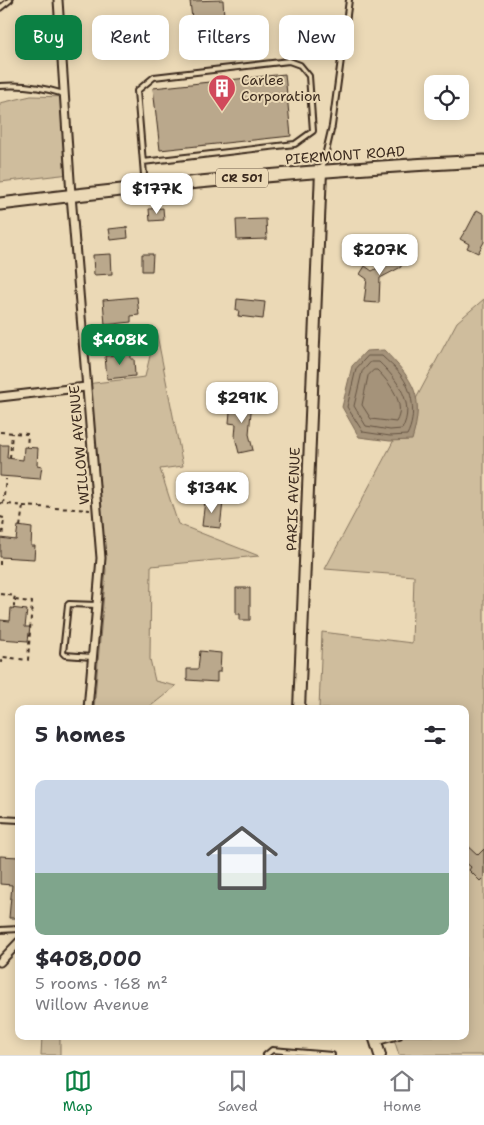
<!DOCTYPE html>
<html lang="en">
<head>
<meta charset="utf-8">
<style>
	body { margin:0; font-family:"Shantell Sans",sans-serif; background:#f2f2f3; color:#2b2b33; height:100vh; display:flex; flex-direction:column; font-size:19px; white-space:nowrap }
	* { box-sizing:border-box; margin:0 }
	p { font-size:16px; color:#7c7c81 }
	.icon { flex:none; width:28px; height:28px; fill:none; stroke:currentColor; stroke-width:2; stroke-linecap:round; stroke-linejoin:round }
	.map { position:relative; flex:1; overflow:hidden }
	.side { position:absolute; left:15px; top:705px; width:454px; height:335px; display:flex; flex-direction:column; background:#fff; border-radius:10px; box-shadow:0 2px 12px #0003 }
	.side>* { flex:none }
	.top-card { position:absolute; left:15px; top:15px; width:455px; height:45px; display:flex; gap:10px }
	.controls { position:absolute; left:424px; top:75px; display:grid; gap:10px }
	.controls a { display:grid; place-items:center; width:45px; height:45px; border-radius:10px; background:#fff; box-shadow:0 2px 12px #0003; font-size:25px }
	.price { position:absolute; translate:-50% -42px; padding:0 11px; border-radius:10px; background:#fff; color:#222; font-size:16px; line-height:32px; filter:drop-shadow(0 1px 2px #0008) }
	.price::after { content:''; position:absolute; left:50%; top:30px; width:15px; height:11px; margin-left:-8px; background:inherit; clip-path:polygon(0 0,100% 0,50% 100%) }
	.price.active { background:#0b8043; color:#fff }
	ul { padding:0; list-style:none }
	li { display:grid; align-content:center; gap:10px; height:265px; padding:0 20px }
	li+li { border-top:1px solid #e1e1e2 }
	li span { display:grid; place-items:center; height:155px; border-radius:10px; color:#555 }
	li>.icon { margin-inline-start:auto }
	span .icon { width:90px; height:90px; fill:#fffc; stroke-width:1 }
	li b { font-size:21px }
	h2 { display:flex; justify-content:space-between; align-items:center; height:60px; padding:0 20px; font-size:21px }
	.tag { padding:0 18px; border-radius:10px; background:#fff; box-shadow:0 2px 12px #0003; font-size:18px; line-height:45px }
	.tag.active { background:#0b8043; color:#fff }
	.dock { display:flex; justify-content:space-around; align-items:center; height:70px; border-top:1px solid #e1e1e2; background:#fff; font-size:14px; color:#7c7c81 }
	.dock a { display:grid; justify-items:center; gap:2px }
	.dock .active { color:#0b8043 }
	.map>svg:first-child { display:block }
	.green { fill:#cfbd9d; stroke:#85745e }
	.water { fill:#a5937a; stroke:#7b6955 }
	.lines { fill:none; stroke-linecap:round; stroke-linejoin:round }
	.shore { stroke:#655443; stroke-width:1 }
	.building { fill:#baa88c; stroke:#3b2a1e }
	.lane-casing { stroke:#3b2a1e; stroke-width:8 }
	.street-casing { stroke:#3b2a1e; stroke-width:11 }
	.secondary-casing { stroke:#3b2a1e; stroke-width:14 }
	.primary-casing { stroke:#3b2a1e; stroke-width:15 }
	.path { stroke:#3b2a1e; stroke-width:2; stroke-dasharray:4 4; stroke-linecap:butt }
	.lane { stroke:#ebd9b6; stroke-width:4 }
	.street { stroke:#ebd9b6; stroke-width:7 }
	.secondary { stroke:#ebd9b6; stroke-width:10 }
	.primary { stroke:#ebd9b6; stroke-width:11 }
	.labels { text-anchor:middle; stroke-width:4; stroke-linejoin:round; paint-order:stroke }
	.shield { fill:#ebd9b6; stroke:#705e4c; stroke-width:1 }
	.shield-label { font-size:12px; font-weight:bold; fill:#3b2a1e }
	.poi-label { font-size:14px; fill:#3b2a1e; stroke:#ebd9b6; text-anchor:start }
	.street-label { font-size:14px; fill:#3b2a1e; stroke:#ebd9b6 }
</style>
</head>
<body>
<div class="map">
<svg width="484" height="1055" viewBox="0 0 484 1055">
	<rect width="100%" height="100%" fill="#ebd9b6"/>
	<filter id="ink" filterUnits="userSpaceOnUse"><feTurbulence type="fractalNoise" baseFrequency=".02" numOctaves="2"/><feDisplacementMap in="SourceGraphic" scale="10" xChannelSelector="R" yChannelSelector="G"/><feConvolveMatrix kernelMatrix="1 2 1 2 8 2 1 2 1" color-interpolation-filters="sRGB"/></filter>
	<g filter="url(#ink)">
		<!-- green -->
		<g class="green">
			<path d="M31 96 68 97 70 174 0 182V103Z"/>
			<path d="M484 299V1055H399L393 1036H465V709H319L322 632 412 643 414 576 325 569 457 322Z"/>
			<path d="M156 330 183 466 160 469 178 524 259 556 151 566 150 659 155 681 176 686 147 709H94L106 570 86 384 145 377Z"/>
			<path d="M42 1036H60V1055H41Z"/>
		</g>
		<!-- water -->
		<path class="water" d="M384 350C414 381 425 396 412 440L390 441 359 437 342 407 352 366 366 351Z"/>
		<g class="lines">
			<!-- shore -->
			<g class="shore">
				<path d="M368 356H382C388 362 395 367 400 374 413 390 417 416 407 435L390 436 363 432 347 407 356 369Z"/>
				<path d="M371 362H379C397 379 416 404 402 429L390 430 366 426 354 406 362 372Z"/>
				<path d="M374 370H377C389 382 407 404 396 422L371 419 362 405 368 376Z"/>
			</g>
		</g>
		<!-- building -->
		<g class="building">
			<path d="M223 0 224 17 192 19 190 1Z"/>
			<path d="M285 74 291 136 160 150 153 88Z"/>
			<path d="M163 208 164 220 150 221 149 209Z"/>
			<path d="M477 210 484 214V242L478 253 467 248 469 244 460 239 465 231H466Z"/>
			<path d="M266 219 267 239 237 240 236 220Z"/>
			<path d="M127 227 128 238 111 240 109 229Z"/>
			<path d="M392 248 402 249 401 267 380 278 379 303 364 302 367 279 360 274 365 266 372 271 391 261Z"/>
			<path d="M111 254 112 274 94 275 93 255Z"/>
			<path d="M142 254H153L152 271H142Z"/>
			<path d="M137 297 139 315 131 316V322L105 325 103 300Z"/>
			<path d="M237 299 265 302 263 319 238 316 239 310H236Z"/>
			<path d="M109 325 111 352 96 353 95 326Z"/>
			<path d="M131 354V359H134L135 376 107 379 105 356Z"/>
			<path d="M231 400 252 401 249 434 253 450 239 453 235 437 236 424 229 423Z"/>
			<path d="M0 445H8L7 458 23 460 24 447 38 448 37 465 42 466 40 479 0 476Z"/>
			<path d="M205 500 223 502 220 528 202 526Z"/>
			<path d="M18 526 32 528 31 546H35L34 559 0 557V538L16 540Z"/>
			<path d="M236 588H250V620H240V614H236Z"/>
			<path d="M11 608 27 610 25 627H30L28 641 0 639V620L10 621Z"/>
			<path d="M200 651 221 653 220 672H217V682L187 680V669H198Z"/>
			<path d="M465 843 478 855 484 849V877L480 881 469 870 471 867 465 862Z"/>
			<path d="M0 856 19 857V918H9L12 885 0 884Z"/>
		</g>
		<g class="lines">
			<!-- lane casing -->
			<g class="lane-casing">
				<g id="lane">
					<path d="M0 8 10 0"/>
					<path d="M0 86C23 84 42 87 64 94"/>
					<path d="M143 162 295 144 313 131 309 76 300 65 289 61 154 77 137 91 145 187"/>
					<path d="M322 169 332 126 349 0"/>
					<path d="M92 657 65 655 63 653 68 605 69 604 97 605"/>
					<path d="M0 819 19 820"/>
					<path d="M0 930 19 929"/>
					<path d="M378 1042 399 1036"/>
					<path d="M266 1055 272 1050 332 1055"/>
				</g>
			</g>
			<!-- street casing -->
			<g class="street-casing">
				<g id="street">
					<path d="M58 0 71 195 101 558 88 709"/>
					<path d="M0 397 86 387"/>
					<path d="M0 962 19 942"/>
				</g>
			</g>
			<!-- secondary casing -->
			<g class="secondary-casing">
				<g id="secondary">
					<path d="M299 709 321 171"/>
					<path d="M374 1036 380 1055"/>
				</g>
			</g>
			<!-- primary casing -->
			<g class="primary-casing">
				<path id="primary" d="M0 204C161 184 322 169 484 161"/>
			</g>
			<!-- path -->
			<g class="path">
				<path d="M0 432 28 434 27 447"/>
				<path d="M10 458 12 433"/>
				<path d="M0 503 23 506 20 527"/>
				<path d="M3 504 6 479"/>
				<path d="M23 506 90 510"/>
				<path d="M0 517 4 518 2 538"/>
				<path d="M0 561V566"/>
				<path d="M0 594 15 596 14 600"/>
				<path d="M0 661 2 662 3 657 28 660 32 602 14 600V609"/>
			</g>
			<!-- lane -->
			<use href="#lane" class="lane"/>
			<!-- street -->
			<use href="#street" class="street"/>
			<!-- secondary -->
			<use href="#secondary" class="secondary"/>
			<!-- primary -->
			<use href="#primary" class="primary"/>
		</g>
	</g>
	<!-- icons -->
	<defs>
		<g id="building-pin" transform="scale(1.4375)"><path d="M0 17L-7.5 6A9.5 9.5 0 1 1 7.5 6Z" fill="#d1495b" stroke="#ebd9b6"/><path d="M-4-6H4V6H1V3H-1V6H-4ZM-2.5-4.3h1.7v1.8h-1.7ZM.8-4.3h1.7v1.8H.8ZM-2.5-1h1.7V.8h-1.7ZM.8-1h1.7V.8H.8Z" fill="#fff"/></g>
	</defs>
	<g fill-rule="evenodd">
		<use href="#building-pin" x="222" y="88"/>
	</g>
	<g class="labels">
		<!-- shield labels -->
		<rect class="shield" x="216" y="168.5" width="52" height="19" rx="4"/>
		<g class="shield-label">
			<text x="242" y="182">CR 501</text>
		</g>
		<!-- poi labels -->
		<g class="poi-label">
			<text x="241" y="85">Carlee<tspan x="241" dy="16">Corporation</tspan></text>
		</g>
		<!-- street labels -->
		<g class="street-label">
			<text transform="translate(345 155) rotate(-4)" y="5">PIERMONT ROAD</text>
			<text transform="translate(79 445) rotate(-95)" y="5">WILLOW AVENUE</text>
			<text transform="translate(293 499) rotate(-88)" y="5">PARIS AVENUE</text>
		</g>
	</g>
</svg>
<div class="controls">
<a><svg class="icon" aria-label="locate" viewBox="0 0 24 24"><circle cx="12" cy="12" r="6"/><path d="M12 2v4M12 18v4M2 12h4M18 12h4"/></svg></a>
</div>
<b class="price" style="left:157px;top:215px">$177K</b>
<b class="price" style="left:380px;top:276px">$207K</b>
<b class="price active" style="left:120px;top:366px">$408K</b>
<b class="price" style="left:242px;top:424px">$291K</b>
<b class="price" style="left:212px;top:514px">$134K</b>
<div class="top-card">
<a class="tag active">Buy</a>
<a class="tag">Rent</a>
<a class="tag">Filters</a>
<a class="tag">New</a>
</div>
<section class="side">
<h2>5 homes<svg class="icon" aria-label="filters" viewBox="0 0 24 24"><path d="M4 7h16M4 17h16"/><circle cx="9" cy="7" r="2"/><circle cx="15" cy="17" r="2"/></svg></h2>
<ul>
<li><span style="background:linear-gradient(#c9d6e8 60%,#7fa58c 0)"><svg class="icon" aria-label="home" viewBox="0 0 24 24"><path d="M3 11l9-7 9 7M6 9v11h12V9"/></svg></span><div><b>$408,000</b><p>5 rooms · 168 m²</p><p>Willow Avenue</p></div></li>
</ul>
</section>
</div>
<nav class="dock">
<a class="active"><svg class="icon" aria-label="map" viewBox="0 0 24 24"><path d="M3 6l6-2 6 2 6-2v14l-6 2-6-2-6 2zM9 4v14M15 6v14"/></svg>Map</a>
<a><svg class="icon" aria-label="saved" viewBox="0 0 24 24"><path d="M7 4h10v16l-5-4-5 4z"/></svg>Saved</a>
<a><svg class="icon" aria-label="home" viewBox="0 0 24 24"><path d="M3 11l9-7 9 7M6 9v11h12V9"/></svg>Home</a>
</nav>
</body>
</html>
